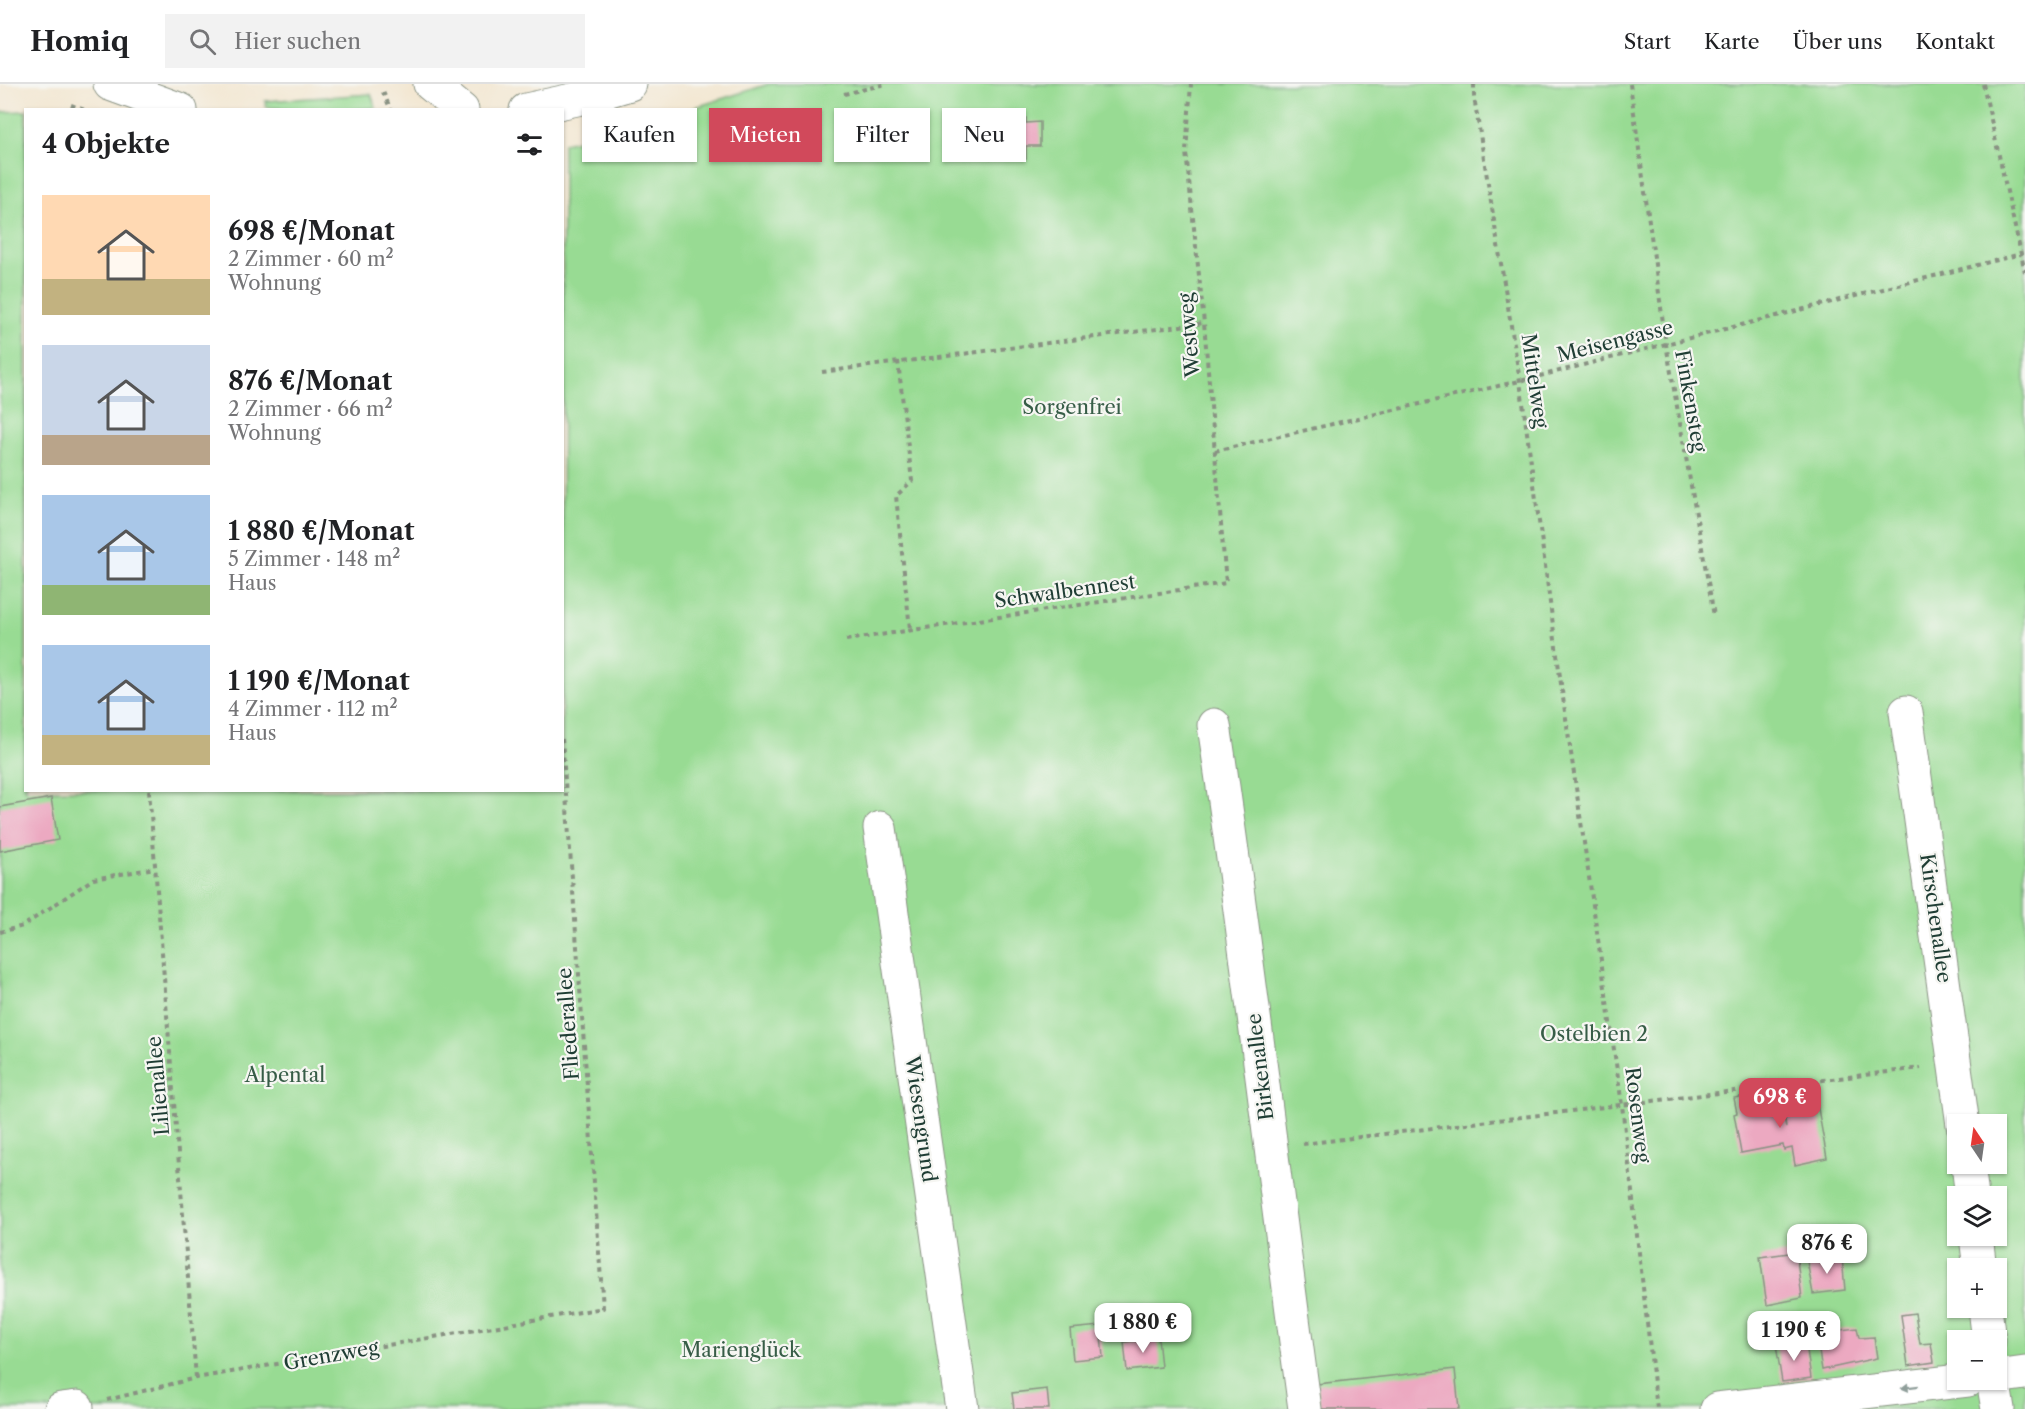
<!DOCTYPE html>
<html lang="de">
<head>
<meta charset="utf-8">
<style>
	body { margin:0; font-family:"Libre Caslon Text",serif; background:#f2f2f2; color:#202124; height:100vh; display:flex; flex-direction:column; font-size:22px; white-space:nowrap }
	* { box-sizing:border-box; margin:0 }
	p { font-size:20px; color:#757577 }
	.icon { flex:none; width:33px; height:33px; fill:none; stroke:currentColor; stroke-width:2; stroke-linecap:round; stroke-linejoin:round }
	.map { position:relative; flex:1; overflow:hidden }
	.details { position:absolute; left:24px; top:24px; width:540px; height:684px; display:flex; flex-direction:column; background:#fff; border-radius:0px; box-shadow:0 2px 4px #0004 }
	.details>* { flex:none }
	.hud { position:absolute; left:582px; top:24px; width:570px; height:54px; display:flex; gap:12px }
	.needle { width:39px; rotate:347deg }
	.buttons { position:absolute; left:1947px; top:1030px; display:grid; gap:12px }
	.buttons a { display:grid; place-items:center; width:60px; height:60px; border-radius:0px; background:#fff; box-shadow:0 2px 4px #0004; font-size:30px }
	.price { position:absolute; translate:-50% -51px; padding:0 14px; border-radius:12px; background:#fff; color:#222; font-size:20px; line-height:39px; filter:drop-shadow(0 2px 3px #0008) }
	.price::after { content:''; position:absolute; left:50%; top:36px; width:18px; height:14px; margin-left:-9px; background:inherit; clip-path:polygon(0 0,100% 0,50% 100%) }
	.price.selected { background:#d1495b; color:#fff }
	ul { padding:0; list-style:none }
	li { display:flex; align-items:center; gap:18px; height:150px; padding:0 18px }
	li span { display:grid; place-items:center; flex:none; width:168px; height:120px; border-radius:0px; color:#555 }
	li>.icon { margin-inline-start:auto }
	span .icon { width:72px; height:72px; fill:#fffc; stroke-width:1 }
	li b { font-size:26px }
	h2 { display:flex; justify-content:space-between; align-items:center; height:72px; padding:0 18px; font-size:26px }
	.pill { padding:0 21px; border-radius:0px; background:#fff; box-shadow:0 2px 4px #0004; font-size:21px; line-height:54px }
	.pill.selected { background:#d1495b; color:#fff }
	header { display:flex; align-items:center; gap:36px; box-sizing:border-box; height:84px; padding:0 30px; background:#fff; border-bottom:2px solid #e0e0e0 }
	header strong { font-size:28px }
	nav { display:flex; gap:33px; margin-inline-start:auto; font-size:21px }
	.search { width:420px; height:54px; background:#f2f2f2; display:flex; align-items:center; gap:15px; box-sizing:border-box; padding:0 21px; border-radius:0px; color:#757577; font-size:22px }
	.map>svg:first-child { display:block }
	.green { fill:#98db93; stroke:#5c8c64; stroke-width:1.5; fill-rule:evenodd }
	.building { fill:#eca9c1 }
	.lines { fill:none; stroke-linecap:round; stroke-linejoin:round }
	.minor-casing { stroke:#899283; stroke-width:35 }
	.major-casing { stroke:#899283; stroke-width:35 }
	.highway-casing { stroke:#899283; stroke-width:35 }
	.path { stroke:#899283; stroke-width:4; stroke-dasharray:4.5 4.5; stroke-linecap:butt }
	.minor { stroke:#fff; stroke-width:33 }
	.major { stroke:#fff; stroke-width:33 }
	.highway { stroke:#fff; stroke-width:33 }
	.oneway { fill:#8f9e9a }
	.labels { text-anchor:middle; stroke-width:4.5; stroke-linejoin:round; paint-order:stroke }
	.street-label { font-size:20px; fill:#1f3d34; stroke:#f6f6f2 }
	.park-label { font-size:20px; fill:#375d47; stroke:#f6f6f2 }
</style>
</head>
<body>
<header>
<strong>Homiq</strong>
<div class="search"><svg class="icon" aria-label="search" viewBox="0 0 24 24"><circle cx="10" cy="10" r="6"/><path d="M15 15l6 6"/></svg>Hier suchen</div>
<nav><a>Start</a><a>Karte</a><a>Über uns</a><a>Kontakt</a></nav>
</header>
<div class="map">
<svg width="2025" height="1325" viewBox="0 0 2025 1325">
	<rect width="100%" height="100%" fill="#f6f6f2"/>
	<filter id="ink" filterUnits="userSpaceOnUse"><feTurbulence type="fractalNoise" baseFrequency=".0167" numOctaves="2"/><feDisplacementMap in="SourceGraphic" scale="12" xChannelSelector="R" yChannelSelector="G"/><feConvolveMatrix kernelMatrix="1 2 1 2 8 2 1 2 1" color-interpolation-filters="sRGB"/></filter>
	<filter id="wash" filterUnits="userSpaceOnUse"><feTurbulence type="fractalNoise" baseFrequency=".008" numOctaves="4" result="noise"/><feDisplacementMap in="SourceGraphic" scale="24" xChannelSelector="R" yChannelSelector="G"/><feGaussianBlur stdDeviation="1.35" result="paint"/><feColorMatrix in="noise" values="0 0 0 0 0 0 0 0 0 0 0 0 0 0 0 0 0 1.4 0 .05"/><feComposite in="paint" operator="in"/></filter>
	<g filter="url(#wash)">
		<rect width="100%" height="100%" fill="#f3e7d2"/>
		<!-- green -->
		<g class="green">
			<path d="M769 0H2025V1325H0V28L26 27V706H562L563 59 613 49ZM1958 1041H1996V1080H1958ZM1958 1113H1996V1152H1958ZM1958 1185H1996V1224H1958ZM1958 1257H1996V1296H1958Z"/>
			<path d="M371 10 376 24C340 28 302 27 266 23L265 17Z"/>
		</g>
		<g id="blocks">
			<!-- building -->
			<g class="building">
				<path d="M1026 34V39L1040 38V62H1026V75H991L990 35Z"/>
				<path d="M51 714 58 756 0 767V723Z"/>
				<path d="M1760 1009 1763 1025 1782 1021 1786 1044 1784 1025 1817 1019 1827 1074 1795 1081 1792 1064 1784 1066 1783 1061 1741 1069 1734 1030 1737 1029 1734 1014Z"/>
				<path d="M1796 1168 1802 1214 1767 1221 1760 1173Z"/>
				<path d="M1842 1173 1845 1206 1813 1210 1807 1177Z"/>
				<path d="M1915 1229 1920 1260 1931 1259 1934 1278 1908 1282 1901 1231Z"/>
				<path d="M1100 1242 1103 1273 1073 1276 1070 1245Z"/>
				<path d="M1857 1244 1859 1254 1874 1253 1877 1274 1822 1286 1816 1249Z"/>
				<path d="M1158 1254 1161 1283 1127 1287 1124 1258Z"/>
				<path d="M1806 1259 1811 1294 1782 1298 1776 1261Z"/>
				<path d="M1455 1285 1459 1325H1320L1317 1300Z"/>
				<path d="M1047 1305 1049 1325H1014L1012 1309Z"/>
			</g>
		</g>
	</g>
	<g filter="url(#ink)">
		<use href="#blocks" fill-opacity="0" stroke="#899283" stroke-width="1.5"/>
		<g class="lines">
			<!-- minor casing -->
			<g class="minor-casing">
				<g id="minor">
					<path d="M110 0 181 26"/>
					<path d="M1906 628 1963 1041"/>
					<path d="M1214 641C1248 868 1274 1097 1305 1325"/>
					<path d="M880 744 962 1325"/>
					<path d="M1968 1080 1972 1113"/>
					<path d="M1976 1152 1980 1185"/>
					<path d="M1985 1224 1989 1257"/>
					<path d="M1996 1293 2025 1289"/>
					<path d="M1993 1296 1998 1325"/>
					<path d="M61 1325 77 1323V1325"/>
					<path d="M1717 1325 1968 1296"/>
				</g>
			</g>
			<!-- major casing -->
			<g class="major-casing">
				<path id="major" d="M526 26 586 13 630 0"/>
			</g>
			<!-- highway casing -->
			<g class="highway-casing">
				<path id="highway" d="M430 0 462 26"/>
			</g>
			<!-- path -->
			<g class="path">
				<path d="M1474 0V13L1520 297 1561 600 1622 1021 1657 1325"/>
				<path d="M1630 0 1666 260 1714 532"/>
				<path d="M1983 0 2025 188"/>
				<path d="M383 8 391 26"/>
				<path d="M844 10 886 0"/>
				<path d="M71 21 85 26"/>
				<path d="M898 277 912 397 896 412 910 545"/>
				<path d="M822 288 1204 239"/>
				<path d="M1215 367 1520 297 2021 170"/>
				<path d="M846 556 1226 499 1204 239 1186 68 1191 0"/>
				<path d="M149 706 196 1294"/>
				<path d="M0 848 23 842 93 795 155 784"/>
				<path d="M1303 1060 1921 984"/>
				<path d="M107 1316 196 1294 603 1224 562 655"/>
			</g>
			<!-- minor -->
			<use href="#minor" class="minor"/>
			<!-- major -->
			<use href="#major" class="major"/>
			<!-- highway -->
			<use href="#highway" class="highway"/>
		</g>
		<!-- one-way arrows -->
		<defs><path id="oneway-solid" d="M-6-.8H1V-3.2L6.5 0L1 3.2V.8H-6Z" transform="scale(1.5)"/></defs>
		<use class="oneway" href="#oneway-solid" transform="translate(1910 1303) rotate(173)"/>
	</g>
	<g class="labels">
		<!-- street labels -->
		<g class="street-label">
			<text transform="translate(1189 251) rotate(-95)" y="7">Westweg</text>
			<text transform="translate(1615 257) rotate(-14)" y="7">Meisengasse</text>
			<text transform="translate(1535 297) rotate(82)" y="7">Mittelweg</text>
			<text transform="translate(1691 317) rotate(80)" y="7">Finkensteg</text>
			<text transform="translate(1065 507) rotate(-8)" y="7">Schwalbennest</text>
			<text transform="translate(1936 834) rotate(82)" y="7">Kirschenallee</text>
			<text transform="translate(568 940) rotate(-94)" y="7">Fliederallee</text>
			<text transform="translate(1260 983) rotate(-97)" y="7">Birkenallee</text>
			<text transform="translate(158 1002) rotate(-95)" y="7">Lilienallee</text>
			<text transform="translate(1638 1031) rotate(83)" y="7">Rosenweg</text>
			<text transform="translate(921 1035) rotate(82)" y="7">Wiesengrund</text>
			<text transform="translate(331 1271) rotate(-10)" y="7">Grenzweg</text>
		</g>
		<!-- park labels -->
		<g class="park-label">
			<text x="1072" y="330">Sorgenfrei</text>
			<text x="1594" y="957">Ostelbien 2</text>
			<text x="285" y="998">Alpental</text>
			<text x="741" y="1273">Marienglück</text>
		</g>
	</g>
</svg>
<div class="buttons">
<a><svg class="needle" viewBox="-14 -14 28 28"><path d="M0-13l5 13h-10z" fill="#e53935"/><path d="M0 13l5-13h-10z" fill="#757577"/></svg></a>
<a><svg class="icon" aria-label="layers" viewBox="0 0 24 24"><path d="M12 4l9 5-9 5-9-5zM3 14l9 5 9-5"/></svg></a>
<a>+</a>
<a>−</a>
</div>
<b class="price selected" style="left:1780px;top:1045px">698 €</b>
<b class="price" style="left:1827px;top:1191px">876 €</b>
<b class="price" style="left:1143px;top:1270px">1 880 €</b>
<b class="price" style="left:1794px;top:1278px">1 190 €</b>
<div class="hud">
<a class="pill">Kaufen</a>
<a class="pill selected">Mieten</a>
<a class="pill">Filter</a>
<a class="pill">Neu</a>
</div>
<section class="details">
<h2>4 Objekte<svg class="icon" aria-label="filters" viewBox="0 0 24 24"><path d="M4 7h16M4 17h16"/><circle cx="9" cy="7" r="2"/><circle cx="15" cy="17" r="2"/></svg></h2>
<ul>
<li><span style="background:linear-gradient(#ffd9b3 70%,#c2b280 0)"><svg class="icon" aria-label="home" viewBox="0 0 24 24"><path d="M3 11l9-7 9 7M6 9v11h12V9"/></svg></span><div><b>698 €/Monat</b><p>2 Zimmer · 60 m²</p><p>Wohnung</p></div></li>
<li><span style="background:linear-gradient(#c9d6e8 75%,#b9a48a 0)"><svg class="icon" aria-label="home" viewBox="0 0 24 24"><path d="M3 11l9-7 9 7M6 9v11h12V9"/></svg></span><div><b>876 €/Monat</b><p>2 Zimmer · 66 m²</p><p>Wohnung</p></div></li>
<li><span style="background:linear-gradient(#a9c7e8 75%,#8fb573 0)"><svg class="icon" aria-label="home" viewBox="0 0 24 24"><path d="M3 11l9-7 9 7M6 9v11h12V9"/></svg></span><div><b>1 880 €/Monat</b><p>5 Zimmer · 148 m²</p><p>Haus</p></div></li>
<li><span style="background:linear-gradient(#a9c7e8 75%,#c2b280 0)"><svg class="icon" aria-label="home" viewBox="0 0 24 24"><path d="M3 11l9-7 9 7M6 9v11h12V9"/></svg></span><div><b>1 190 €/Monat</b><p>4 Zimmer · 112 m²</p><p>Haus</p></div></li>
</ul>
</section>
</div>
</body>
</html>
